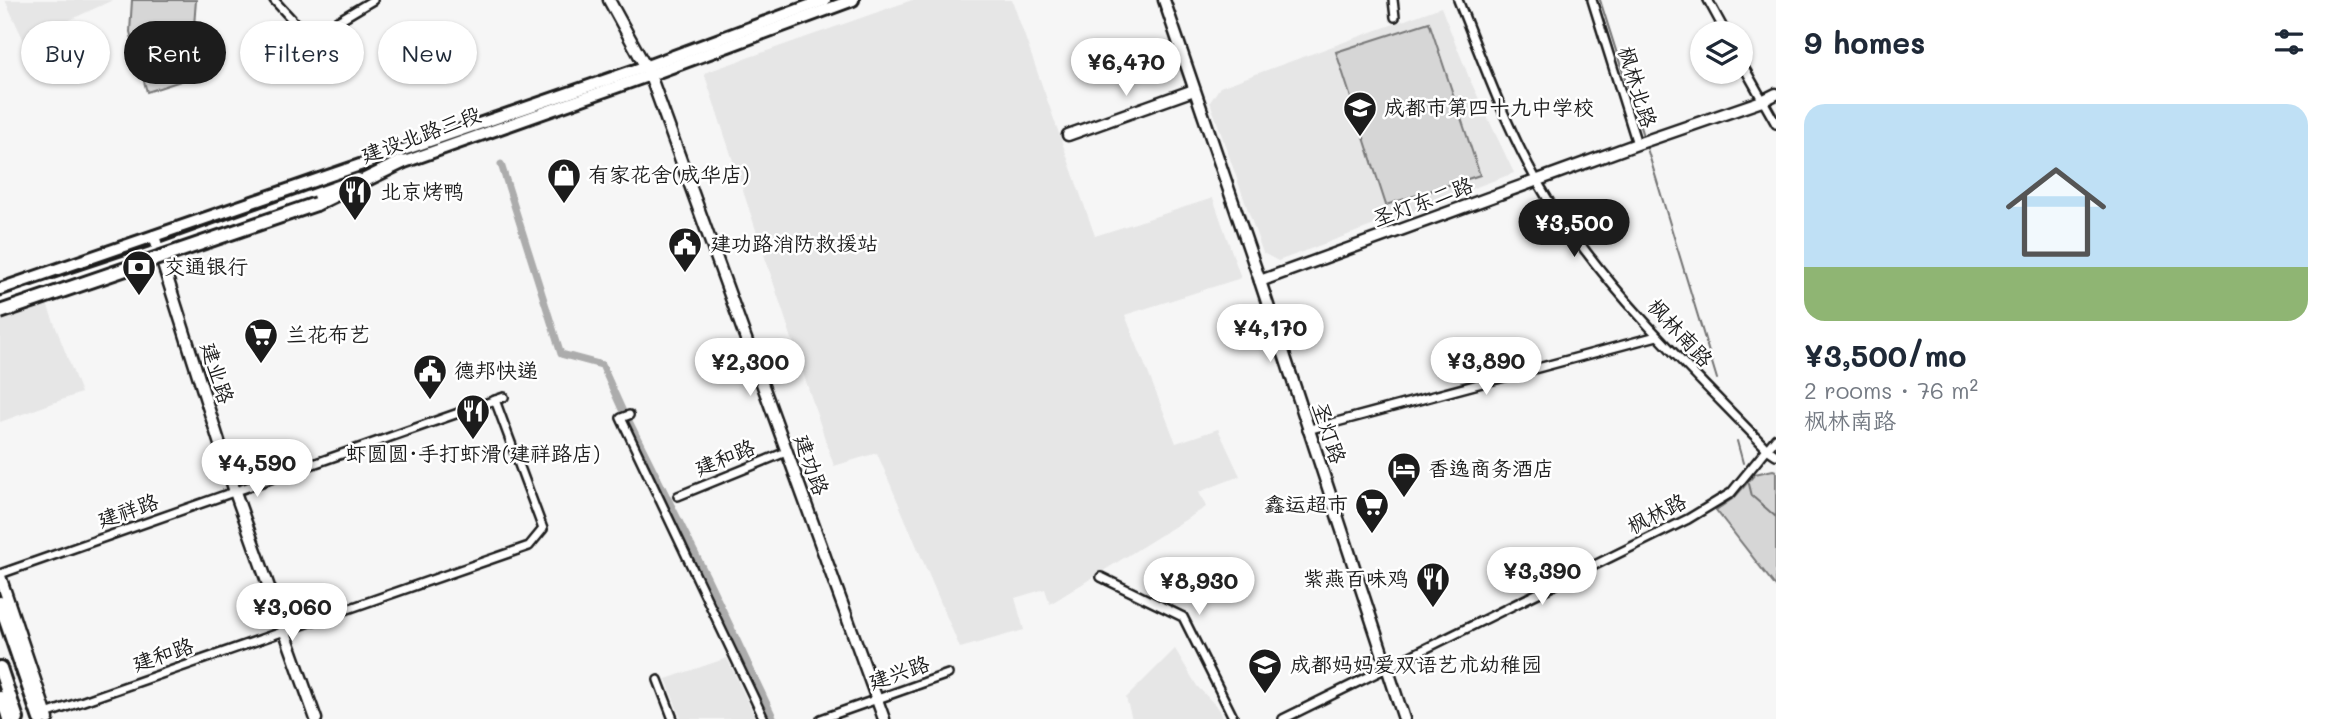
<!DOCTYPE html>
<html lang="en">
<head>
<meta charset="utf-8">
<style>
	body { margin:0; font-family:Mali,"LXGW WenKai TC",sans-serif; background:#f6f6f7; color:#1f2937; height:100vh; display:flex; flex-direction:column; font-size:26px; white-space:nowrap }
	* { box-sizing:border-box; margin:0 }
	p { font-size:23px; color:#747a83 }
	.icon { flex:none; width:38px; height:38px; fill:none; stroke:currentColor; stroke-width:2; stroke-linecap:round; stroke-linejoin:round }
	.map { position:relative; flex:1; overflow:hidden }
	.sheet { display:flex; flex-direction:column; background:#fff; width:560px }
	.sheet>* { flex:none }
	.guide { position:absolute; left:21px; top:21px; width:665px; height:63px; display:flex; gap:14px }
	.buttons { position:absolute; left:1690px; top:21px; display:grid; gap:14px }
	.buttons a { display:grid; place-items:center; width:63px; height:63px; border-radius:50%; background:#fff; box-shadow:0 2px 5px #0004; font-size:35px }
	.price { position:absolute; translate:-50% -60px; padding:0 16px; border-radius:24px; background:#fff; color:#222; font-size:23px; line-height:46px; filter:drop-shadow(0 2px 4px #0008) }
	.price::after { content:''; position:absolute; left:50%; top:42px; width:21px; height:16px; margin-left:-10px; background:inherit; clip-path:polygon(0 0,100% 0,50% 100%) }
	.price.selected { background:#1c1c1c; color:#fff }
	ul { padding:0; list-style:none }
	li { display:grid; align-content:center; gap:14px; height:371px; padding:0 28px }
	li span { display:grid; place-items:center; height:217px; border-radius:21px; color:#555 }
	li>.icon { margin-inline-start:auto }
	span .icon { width:126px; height:126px; fill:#fffc; stroke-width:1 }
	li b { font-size:30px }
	h2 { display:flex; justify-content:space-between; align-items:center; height:84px; padding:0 28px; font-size:30px }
	.pill { padding:0 24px; border-radius:32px; background:#fff; box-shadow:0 2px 5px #0004; font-size:24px; line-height:63px }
	.pill.selected { background:#1c1c1c; color:#fff }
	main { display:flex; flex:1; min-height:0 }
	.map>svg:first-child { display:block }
	.built { fill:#e6e6e6 }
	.green { fill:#d6d6d6; stroke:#797979; stroke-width:2 }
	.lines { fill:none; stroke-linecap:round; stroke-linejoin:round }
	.stream { stroke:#727272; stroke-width:2 }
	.canal { stroke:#acacac; stroke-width:7 }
	.street-casing { stroke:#1c1c1c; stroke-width:12 }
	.secondary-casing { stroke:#1c1c1c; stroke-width:15 }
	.primary-casing { stroke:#1c1c1c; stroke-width:16 }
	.highway-casing { stroke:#1c1c1c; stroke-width:18 }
	.street { stroke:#fff; stroke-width:7 }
	.secondary { stroke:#fff; stroke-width:10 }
	.primary { stroke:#fff; stroke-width:10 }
	.highway { stroke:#fff; stroke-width:12 }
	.highway-bridge-casing { stroke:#1c1c1c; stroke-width:18; stroke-linecap:butt }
	.highway-bridge { stroke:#fff; stroke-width:12 }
	.labels { text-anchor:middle; stroke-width:5; stroke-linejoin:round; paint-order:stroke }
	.street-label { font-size:21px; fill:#1c1c1c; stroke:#fff }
	.poi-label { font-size:21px; fill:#1c1c1c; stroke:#fff; text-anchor:start }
</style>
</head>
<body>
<main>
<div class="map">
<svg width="1776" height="719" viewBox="0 0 1776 719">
	<rect width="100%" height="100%" fill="#f6f6f6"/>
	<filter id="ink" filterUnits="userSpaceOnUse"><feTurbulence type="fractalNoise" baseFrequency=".0143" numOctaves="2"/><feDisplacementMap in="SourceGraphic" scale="14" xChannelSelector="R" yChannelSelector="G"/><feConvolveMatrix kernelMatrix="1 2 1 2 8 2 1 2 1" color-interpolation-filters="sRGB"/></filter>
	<g filter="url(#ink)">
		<!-- built -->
		<g class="built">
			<path d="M5 0H113L24 41Z"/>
			<path d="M912 0H1012L1095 236 1213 198 1241 278 1125 315 1176 443 1218 429 1240 476 1199 492 1206 507 1050 604 1045 589 1015 598 1024 630 960 648 877 453 834 466 704 73Z"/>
			<path d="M1441 7 1470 80 1514 173 1278 261 1263 253 1210 102 1220 87Z"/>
			<path d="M47 304 81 393 0 422V321Z"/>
			<path d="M1175 649 1197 686 1219 709 1224 719H1132L1126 698Z"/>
			<path d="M727 658 756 719H681L666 679Z"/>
		</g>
		<!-- green -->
		<g class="green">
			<path d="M132 0H196L190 78 147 92 130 32Z"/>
			<path d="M1429 22 1480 175 1386 205 1336 52Z"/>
			<path d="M1773 470 1776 471V587L1716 510 1735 497 1755 474Z"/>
		</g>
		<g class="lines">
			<!-- stream -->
			<g class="stream">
				<path d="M1600 0 1643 136"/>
				<path d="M1646 145 1717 379"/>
				<path d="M1737 441 1743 463"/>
				<path d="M1749 484 1752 496 1776 517"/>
			</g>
			<!-- canal -->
			<g class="canal">
				<path d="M501 164 561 354 602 365 624 414"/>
				<path d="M628 419 708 579 774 719"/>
			</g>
			<!-- street casing -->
			<g class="street-casing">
				<g id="street">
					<path d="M274 0 298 26 321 31 373 0"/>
					<path d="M1393 0 1395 17"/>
					<path d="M1458 0C1485 67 1509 136 1547 198 1556 213 1568 227 1578 241 1634 317 1702 381 1767 449L1776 455"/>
					<path d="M1592 0 1637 144"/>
					<path d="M1708 0 1726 33"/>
					<path d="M1741 62 1776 124"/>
					<path d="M629 415 621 418 764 719"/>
					<path d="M1307 430 1657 336"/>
					<path d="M678 496 786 452"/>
					<path d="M0 574 504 397"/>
					<path d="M1101 577 1183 617 1234 719"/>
					<path d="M658 680 673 719"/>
					<path d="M46 714 529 546 543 529 495 400"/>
					<path d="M821 719 948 674"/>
					<path d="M1283 719 1688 519 1731 493 1776 438"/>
				</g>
			</g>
			<!-- secondary casing -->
			<g class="secondary-casing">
				<g id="secondary">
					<path d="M609 0 650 75 884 719"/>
					<path d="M1164 0 1260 281 1404 719"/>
					<path d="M1068 135 1194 90"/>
					<path d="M154 236 235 492 316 719"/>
					<path d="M1260 281 1637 144 1762 101 1776 94"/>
					<path d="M0 576 48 719"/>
					<path d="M3 702 8 719"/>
				</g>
			</g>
			<!-- primary casing -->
			<g class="primary-casing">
				<g id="primary">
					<path d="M396 165 650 75 853 0"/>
					<path d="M0 289 647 66 825 0"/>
					<path d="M0 303 157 251 358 179"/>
				</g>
			</g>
			<!-- highway casing -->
			<g class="highway-casing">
				<g id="highway">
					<path d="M316 204 402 162"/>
					<path d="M0 603 40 719"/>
					<path d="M0 668 17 719"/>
					<path d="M0 698 4 706"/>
				</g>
			</g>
			<!-- street -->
			<use href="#street" class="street"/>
			<!-- secondary -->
			<use href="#secondary" class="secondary"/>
			<!-- primary -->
			<use href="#primary" class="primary"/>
			<!-- highway -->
			<use href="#highway" class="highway"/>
			<!-- highway-bridge casing -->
			<g class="highway-bridge-casing">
				<path id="highway-bridge" d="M0 312 316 204"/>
			</g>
			<!-- highway-bridge -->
			<use href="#highway-bridge" class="highway-bridge"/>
		</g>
	</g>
	<!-- icons -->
	<defs>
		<g id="school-pin" transform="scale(1.75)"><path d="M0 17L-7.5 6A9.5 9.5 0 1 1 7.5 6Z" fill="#1c1c1c" stroke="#fff"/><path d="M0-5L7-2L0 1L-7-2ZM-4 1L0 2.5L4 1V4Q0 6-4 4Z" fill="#fff"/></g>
		<g id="shop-pin" transform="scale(1.75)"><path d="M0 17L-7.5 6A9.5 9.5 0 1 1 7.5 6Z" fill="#1c1c1c" stroke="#fff"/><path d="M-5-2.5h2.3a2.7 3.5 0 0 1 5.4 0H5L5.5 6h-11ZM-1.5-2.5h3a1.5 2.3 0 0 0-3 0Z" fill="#fff"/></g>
		<g id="restaurant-pin" transform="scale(1.75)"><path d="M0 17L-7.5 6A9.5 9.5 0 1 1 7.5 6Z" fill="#1c1c1c" stroke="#fff"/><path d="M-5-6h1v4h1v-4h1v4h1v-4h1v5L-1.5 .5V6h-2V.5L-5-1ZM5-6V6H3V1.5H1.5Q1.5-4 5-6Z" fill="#fff"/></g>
		<g id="civic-pin" transform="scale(1.75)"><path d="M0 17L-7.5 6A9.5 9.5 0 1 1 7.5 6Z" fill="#1c1c1c" stroke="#fff"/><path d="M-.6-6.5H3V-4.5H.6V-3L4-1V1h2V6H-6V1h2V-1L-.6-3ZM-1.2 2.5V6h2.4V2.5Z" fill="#fff"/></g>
		<g id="bank-pin" transform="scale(1.75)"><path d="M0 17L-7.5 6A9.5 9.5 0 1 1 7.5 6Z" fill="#1c1c1c" stroke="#fff"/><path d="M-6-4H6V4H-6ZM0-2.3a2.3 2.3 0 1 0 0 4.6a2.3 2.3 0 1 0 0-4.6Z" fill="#fff"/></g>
		<g id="supermarket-pin" transform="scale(1.75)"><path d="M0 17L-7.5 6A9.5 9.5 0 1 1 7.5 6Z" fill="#1c1c1c" stroke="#fff"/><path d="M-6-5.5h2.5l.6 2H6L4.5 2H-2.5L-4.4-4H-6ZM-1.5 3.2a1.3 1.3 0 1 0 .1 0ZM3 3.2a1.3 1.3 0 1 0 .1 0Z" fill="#fff"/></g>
		<g id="hotel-pin" transform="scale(1.75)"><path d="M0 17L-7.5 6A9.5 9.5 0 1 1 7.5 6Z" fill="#1c1c1c" stroke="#fff"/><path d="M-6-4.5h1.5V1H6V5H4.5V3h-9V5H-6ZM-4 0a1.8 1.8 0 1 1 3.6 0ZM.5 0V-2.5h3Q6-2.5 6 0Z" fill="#fff"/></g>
	</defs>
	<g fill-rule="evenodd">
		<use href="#school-pin" x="1360" y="108"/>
		<use href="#shop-pin" x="564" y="175"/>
		<use href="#restaurant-pin" x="355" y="192"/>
		<use href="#civic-pin" x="685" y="244"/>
		<use href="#bank-pin" x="139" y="267"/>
		<use href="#supermarket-pin" x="261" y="335"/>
		<use href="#civic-pin" x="430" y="371"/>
		<use href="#restaurant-pin" x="473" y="411"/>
		<use href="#hotel-pin" x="1404" y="469"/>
		<use href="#supermarket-pin" x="1372" y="505"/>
		<use href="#restaurant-pin" x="1433" y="579"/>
		<use href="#school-pin" x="1265" y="665"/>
	</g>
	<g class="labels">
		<!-- street labels -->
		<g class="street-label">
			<text transform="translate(1637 87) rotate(73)" y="7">枫林北路</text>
			<text transform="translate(421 135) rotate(-20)" y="7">建设北路三段</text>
			<text transform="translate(1423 202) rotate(-20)" y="7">圣灯东二路</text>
			<text transform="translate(1680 333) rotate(47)" y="7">枫林南路</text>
			<text transform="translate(217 373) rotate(72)" y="7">建业路</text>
			<text transform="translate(1329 433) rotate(72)" y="7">圣灯路</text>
			<text transform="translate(725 458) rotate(-22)" y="7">建和路</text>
			<text transform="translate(811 465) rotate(70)" y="7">建功路</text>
			<text transform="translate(128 511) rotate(-19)" y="7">建祥路</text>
			<text transform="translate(1657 514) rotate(-27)" y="7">枫林路</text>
			<text transform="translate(163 655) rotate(-19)" y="7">建和路</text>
			<text transform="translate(899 673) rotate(-19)" y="7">建兴路</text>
		</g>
		<!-- poi labels -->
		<g class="poi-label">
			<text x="1384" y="115">成都市第四十九中学校</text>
			<text x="588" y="182">有家花舍(成华店)</text>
			<text x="380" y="199">北京烤鸭</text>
			<text x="710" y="251">建功路消防救援站</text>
			<text x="164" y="274">交通银行</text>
			<text x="286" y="342">兰花布艺</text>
			<text x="454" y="378">德邦快递</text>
			<text x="473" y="461" text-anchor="middle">虾圆圆·手打虾滑(建祥路店)</text>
			<text x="1428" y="476">香逸商务酒店</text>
			<text x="1348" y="512" text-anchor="end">鑫运超市</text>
			<text x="1408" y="586" text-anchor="end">紫燕百味鸡</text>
			<text x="1290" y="672">成都妈妈爱双语艺术幼稚园</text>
		</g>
	</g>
</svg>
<div class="buttons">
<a><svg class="icon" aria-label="layers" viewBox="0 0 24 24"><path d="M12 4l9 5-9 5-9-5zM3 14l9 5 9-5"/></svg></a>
</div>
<b class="price" style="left:1126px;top:98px">¥6,470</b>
<b class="price selected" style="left:1574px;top:259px">¥3,500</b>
<b class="price" style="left:1270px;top:364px">¥4,170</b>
<b class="price" style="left:1486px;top:397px">¥3,890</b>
<b class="price" style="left:750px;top:398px">¥2,300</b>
<b class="price" style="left:257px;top:499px">¥4,590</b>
<b class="price" style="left:1542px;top:607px">¥3,390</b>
<b class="price" style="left:1199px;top:617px">¥8,930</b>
<b class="price" style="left:292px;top:643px">¥3,060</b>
<div class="guide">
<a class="pill">Buy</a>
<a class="pill selected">Rent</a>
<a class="pill">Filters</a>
<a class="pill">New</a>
</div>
</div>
<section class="sheet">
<h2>9 homes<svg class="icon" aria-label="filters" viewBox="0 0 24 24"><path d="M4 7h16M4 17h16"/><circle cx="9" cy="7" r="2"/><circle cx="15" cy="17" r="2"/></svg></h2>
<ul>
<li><span style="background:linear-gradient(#bfe0f5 75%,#8fb573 0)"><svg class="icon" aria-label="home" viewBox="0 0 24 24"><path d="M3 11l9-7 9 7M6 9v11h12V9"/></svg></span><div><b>¥3,500/mo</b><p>2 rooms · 76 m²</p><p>枫林南路</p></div></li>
</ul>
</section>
</main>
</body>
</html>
